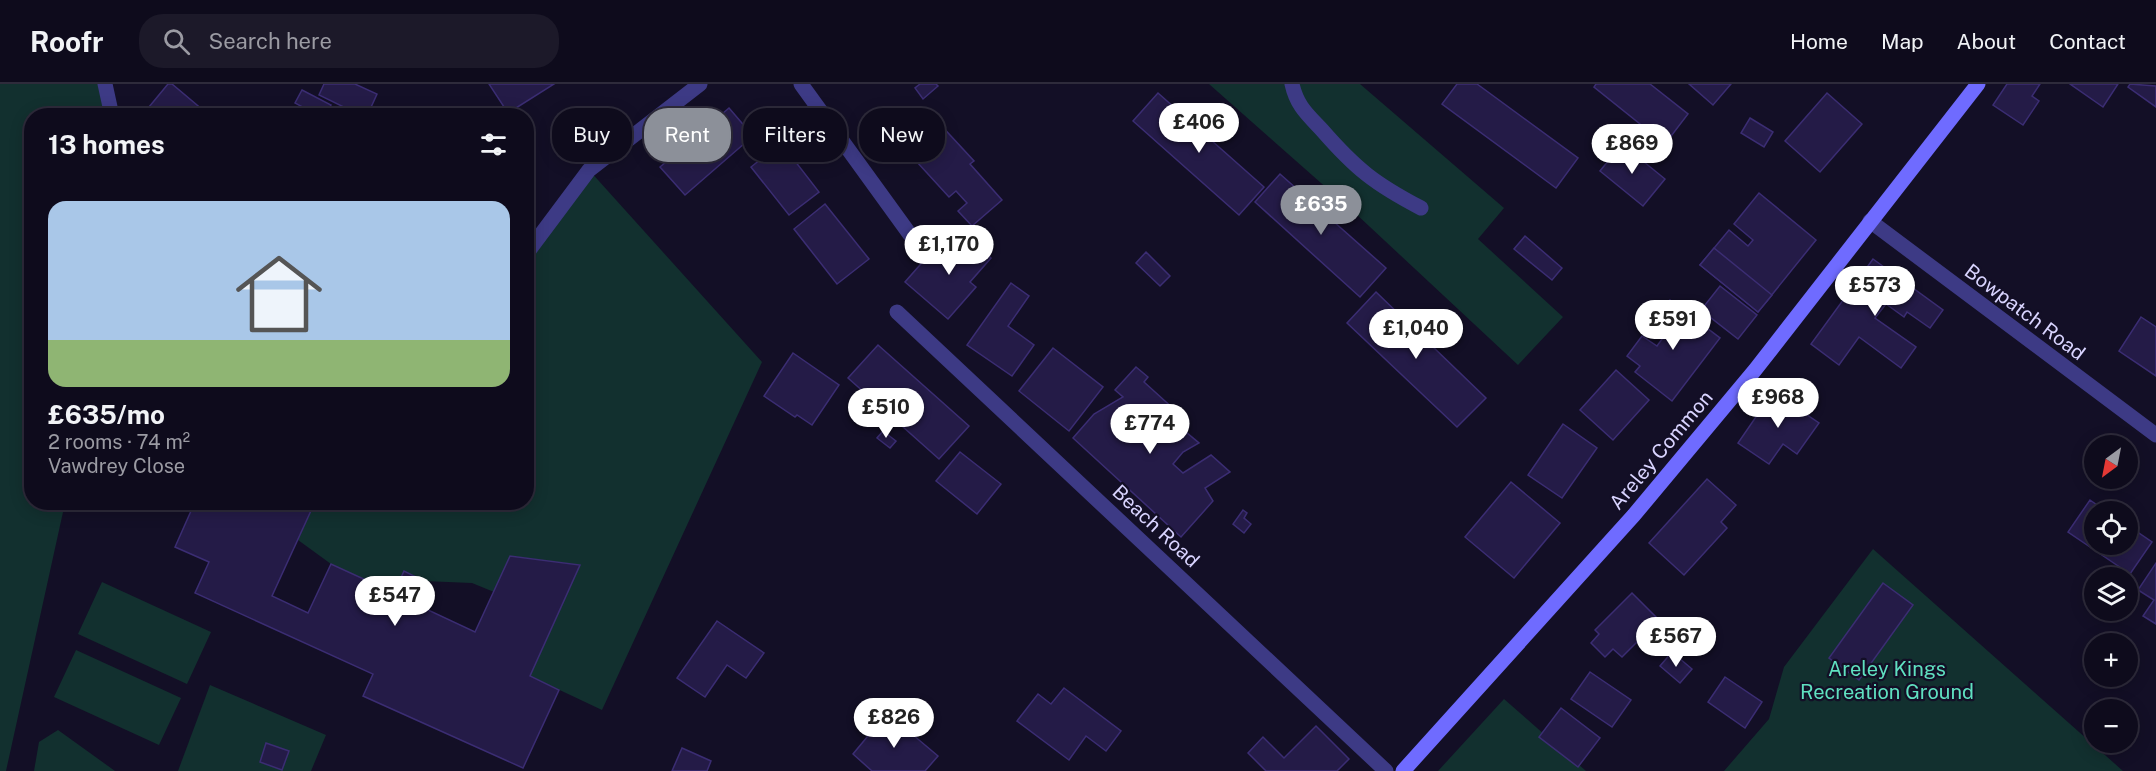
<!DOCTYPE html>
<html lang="en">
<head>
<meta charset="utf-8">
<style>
	body { margin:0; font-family:"Public Sans",sans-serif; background:#1c1929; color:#f1f3f6; height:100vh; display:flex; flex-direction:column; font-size:22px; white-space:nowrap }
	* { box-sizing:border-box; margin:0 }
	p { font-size:20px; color:#9b9ba3 }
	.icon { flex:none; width:33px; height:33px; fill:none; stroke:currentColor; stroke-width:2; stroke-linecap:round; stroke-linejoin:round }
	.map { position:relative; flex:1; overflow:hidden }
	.drawer { position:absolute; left:24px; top:24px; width:510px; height:402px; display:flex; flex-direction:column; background:#0e0b1c; border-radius:24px; box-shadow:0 3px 15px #0003,0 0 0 2px #2e2b3b }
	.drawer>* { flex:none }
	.guide { position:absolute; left:552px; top:24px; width:570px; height:54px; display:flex; gap:12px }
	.needle { width:39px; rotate:212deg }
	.controls { position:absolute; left:2084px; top:351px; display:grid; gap:12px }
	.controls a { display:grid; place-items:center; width:54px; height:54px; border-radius:50%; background:#0e0b1c; box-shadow:0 3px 15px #0003,0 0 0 2px #2e2b3b; font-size:30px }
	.price { position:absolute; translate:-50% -51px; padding:0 14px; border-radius:21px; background:#fff; color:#222; font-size:20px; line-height:39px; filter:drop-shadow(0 2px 3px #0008) }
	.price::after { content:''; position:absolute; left:50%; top:36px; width:18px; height:14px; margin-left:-9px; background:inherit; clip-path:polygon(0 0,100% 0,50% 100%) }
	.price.active { background:#8c9099; color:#fff }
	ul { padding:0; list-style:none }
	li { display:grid; align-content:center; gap:12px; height:318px; padding:0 24px }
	li span { display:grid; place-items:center; height:186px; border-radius:18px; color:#555 }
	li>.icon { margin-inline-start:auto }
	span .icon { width:108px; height:108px; fill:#fffc; stroke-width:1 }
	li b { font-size:26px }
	h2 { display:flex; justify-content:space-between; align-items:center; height:72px; padding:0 24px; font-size:26px }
	.chip { padding:0 21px; border-radius:24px; background:#0e0b1c; box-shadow:0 3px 15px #0003,0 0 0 2px #2e2b3b; font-size:21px; line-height:54px }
	.chip.active { background:#8c9099; color:#fff }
	header { display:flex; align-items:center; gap:36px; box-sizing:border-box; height:84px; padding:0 30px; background:#0e0b1c; border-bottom:2px solid #2e2b3b }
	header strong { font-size:28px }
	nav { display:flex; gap:33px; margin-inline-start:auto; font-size:21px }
	.search { width:420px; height:54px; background:#1c1929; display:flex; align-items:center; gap:15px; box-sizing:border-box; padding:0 21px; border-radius:24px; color:#9b9ba3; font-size:22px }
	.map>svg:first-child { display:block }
	.green { fill:#12302f }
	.building { fill:#241b47; stroke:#3b2d73; stroke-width:1.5 }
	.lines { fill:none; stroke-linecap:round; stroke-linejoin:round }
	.street { stroke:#3d3a85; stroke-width:15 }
	.secondary { stroke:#6f6bff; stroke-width:15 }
	.labels { text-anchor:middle; stroke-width:4.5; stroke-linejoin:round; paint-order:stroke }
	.street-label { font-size:20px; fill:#d9d4ff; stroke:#130f26 }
	.park-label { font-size:20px; fill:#5fe0c0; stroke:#130f26 }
</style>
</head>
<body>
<header>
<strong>Roofr</strong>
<div class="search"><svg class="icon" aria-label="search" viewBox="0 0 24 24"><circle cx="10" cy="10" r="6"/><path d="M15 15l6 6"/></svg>Search here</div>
<nav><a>Home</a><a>Map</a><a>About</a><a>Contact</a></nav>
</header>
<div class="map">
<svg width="2156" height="687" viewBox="0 0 2156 687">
	<rect width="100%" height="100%" fill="#130f26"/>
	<!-- green -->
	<g class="green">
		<path d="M0 0H105L112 31 32 32V418L65 419 6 687H0Z"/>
		<path d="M1209 0H1360L1504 124 1478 155 1563 233 1518 281 1355 129Z"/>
		<path d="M589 86 762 278 602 626 530 592 579 481 511 472 494 508 472 499 424 497 404 488 394 509 331 480 298 456 315 419 526 418 527 173Z"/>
		<path d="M1873 465 2123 687H1724L1769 635 1784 583Z"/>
		<path d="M102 498 211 548 187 600 78 550Z"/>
		<path d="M76 566 181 614 159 661 54 613Z"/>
		<path d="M210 601 326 651 311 687H178Z"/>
		<path d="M1504 615 1586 687H1438Z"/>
		<path d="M58 646 115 687H34L39 658Z"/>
	</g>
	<!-- building -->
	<g class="building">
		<path d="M168 0H172L210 32H147L144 29Z"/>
		<path d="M324 0H355L377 10 367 32H362L319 11Z"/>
		<path d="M489 0H554L508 29Z"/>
		<path d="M920 0H936L938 2 923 15 915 4Z"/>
		<path d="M1457 0H1477L1578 74 1556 104 1442 20Z"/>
		<path d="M1596 0H1650L1688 30 1665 60 1594 3Z"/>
		<path d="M1689 0H1731L1713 21Z"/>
		<path d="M2007 0H2040L2032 12 2039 17 2023 41 1993 21Z"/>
		<path d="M2070 0H2118L2103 23Z"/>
		<path d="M2130 0 2156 2V23L2128 3Z"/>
		<path d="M302 6 331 21 325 32H319L295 19Z"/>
		<path d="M1158 9 1264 103 1239 131 1133 37Z"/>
		<path d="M1827 9 1862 40 1820 88 1785 57Z"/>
		<path d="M729 24 753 52 685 111 660 83Z"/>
		<path d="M1750 34 1773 48 1764 63 1741 49Z"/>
		<path d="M938 38 974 77 970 80 1002 116 972 142 958 127 967 119 956 107 949 113 906 66Z"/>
		<path d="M781 59 819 108 789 131 751 83Z"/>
		<path d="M1622 60 1665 95 1643 122 1600 87Z"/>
		<path d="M1280 90 1386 184 1360 213 1255 118Z"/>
		<path d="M1759 109 1816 156 1758 228 1700 181 1729 146 1748 162 1753 156 1734 140Z"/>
		<path d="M825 120 869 175 837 200 794 145Z"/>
		<path d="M965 151 991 174 970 198 976 203 948 235 905 198 934 165 945 174Z"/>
		<path d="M1525 152 1562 184 1552 196 1514 165Z"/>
		<path d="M1714 164 1772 211 1758 228 1700 181Z"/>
		<path d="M1146 168 1170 192 1160 202 1136 179Z"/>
		<path d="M1873 175 1943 226 1930 244 1907 228 1904 233 1886 220 1875 234 1916 263 1901 284 1859 253 1839 281 1811 260Z"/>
		<path d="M1011 199 1029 212 1008 242 1034 261 1012 292 967 261Z"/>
		<path d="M1720 202 1757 231 1738 255 1701 226Z"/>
		<path d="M1376 208 1486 314 1457 343 1347 239Z"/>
		<path d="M1670 216 1720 254 1672 317 1635 288 1640 282 1627 272 1642 252 1657 262 1665 251 1652 241Z"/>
		<path d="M2141 233 2156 243V292L2119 267Z"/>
		<path d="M878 261 969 342 939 375 848 294Z"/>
		<path d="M1053 264 1103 303 1069 347 1019 307Z"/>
		<path d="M793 269 839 301 812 341 797 331 795 333 764 312Z"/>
		<path d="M1136 283 1148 293 1144 298 1176 327 1159 345 1144 331 1129 347 1146 362 1181 344 1199 359 1183 368 1173 380 1183 389 1211 371 1230 388 1205 404 1213 417 1181 453 1073 354 1094 330 1123 313 1115 306Z"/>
		<path d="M1616 286 1649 316 1613 356 1580 326Z"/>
		<path d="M1773 308 1819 339 1797 370 1783 360 1769 380 1738 359Z"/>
		<path d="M1563 340 1597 364 1562 414 1528 391Z"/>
		<path d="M883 347 896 357 890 364 877 354Z"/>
		<path d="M960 368 1001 400 977 430 936 397Z"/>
		<path d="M1707 395 1736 421 1721 438 1727 444 1684 491 1649 459Z"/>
		<path d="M1511 398 1560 439 1514 494 1465 453Z"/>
		<path d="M2090 416 2107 428H2094V460H2127V441L2152 458 2130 490 2068 448Z"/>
		<path d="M195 418H315L272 512 308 529 331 480 394 509 404 487 424 497 413 519 475 548 510 472 580 481 530 592 559 606 523 684 363 612 373 590 195 509 209 478 175 463Z"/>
		<path d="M1243 426 1247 429 1244 434 1251 440 1244 449 1233 440Z"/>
		<path d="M2156 479V540L2143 532 2154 516 2138 506Z"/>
		<path d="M1883 499 1913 521 1859 596 1829 574Z"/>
		<path d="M1632 509 1666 543 1655 554 1648 547 1622 573 1613 565 1605 573 1591 559 1599 550 1595 546Z"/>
		<path d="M717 537 764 569 746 594 727 581 705 613 677 594Z"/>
		<path d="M1672 568 1692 585 1680 599 1660 582Z"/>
		<path d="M1590 588 1631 616 1612 643 1571 615Z"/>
		<path d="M1725 593 1762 618 1745 644 1708 618Z"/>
		<path d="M1064 604 1121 647 1106 667 1086 652 1069 676 1017 637 1038 610 1051 620Z"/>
		<path d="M1561 624 1600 654 1578 683 1539 653Z"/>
		<path d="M887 629 938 672 925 687H872L853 670Z"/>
		<path d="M1316 642 1349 675 1337 687H1266L1248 669 1263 653 1284 674Z"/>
		<path d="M266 659 289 667 282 686 260 678Z"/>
		<path d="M682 664 711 677 707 687H672Z"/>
	</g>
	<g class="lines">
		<!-- street -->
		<g class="street">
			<path d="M105 0 112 32"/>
			<path d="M801 0 919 163"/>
			<path d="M1292 0C1297 22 1307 30 1322 46 1356 85 1375 100 1421 124"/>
			<path d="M1870 137 2156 351"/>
			<path d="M526 173 530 165 589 86 700 0"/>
			<path d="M897 228 1386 687"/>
		</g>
		<!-- secondary -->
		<path class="secondary" d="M1403 687 1634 431 1755 286 1978 0"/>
	</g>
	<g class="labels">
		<!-- street labels -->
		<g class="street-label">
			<text transform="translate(2025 228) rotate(37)" y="7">Bowpatch Road</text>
			<text transform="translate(1661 366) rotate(-50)" y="7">Areley Common</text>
			<text transform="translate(1156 442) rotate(43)" y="7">Beach Road</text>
		</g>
		<!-- park labels -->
		<g class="park-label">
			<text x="1887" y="592">Areley Kings<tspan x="1887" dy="23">Recreation Ground</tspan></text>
		</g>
	</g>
</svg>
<div class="controls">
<a><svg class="needle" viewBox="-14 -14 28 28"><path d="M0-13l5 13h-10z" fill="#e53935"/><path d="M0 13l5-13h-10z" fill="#9b9ba3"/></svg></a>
<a><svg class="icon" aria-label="locate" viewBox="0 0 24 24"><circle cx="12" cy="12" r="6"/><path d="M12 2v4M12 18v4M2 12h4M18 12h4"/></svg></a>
<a><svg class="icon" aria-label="layers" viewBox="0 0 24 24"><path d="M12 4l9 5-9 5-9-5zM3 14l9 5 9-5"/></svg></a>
<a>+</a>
<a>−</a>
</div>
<b class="price" style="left:1199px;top:70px">£406</b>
<b class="price" style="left:1632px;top:91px">£869</b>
<b class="price active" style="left:1321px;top:152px">£635</b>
<b class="price" style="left:949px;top:192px">£1,170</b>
<b class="price" style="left:1875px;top:233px">£573</b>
<b class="price" style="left:1673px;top:267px">£591</b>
<b class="price" style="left:1416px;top:276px">£1,040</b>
<b class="price" style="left:1778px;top:345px">£968</b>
<b class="price" style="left:886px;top:355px">£510</b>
<b class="price" style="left:1150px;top:371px">£774</b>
<b class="price" style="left:395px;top:543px">£547</b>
<b class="price" style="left:1676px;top:584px">£567</b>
<b class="price" style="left:894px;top:665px">£826</b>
<div class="guide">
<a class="chip">Buy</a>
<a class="chip active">Rent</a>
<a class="chip">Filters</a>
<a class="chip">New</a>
</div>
<section class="drawer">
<h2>13 homes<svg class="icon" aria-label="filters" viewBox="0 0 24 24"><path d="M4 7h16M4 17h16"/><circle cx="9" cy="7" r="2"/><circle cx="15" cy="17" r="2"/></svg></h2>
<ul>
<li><span style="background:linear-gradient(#a9c7e8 75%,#8fb573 0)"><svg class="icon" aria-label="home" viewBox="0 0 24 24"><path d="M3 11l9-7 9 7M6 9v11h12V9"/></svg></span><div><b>£635/mo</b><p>2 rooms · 74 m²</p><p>Vawdrey Close</p></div></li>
</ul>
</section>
</div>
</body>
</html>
